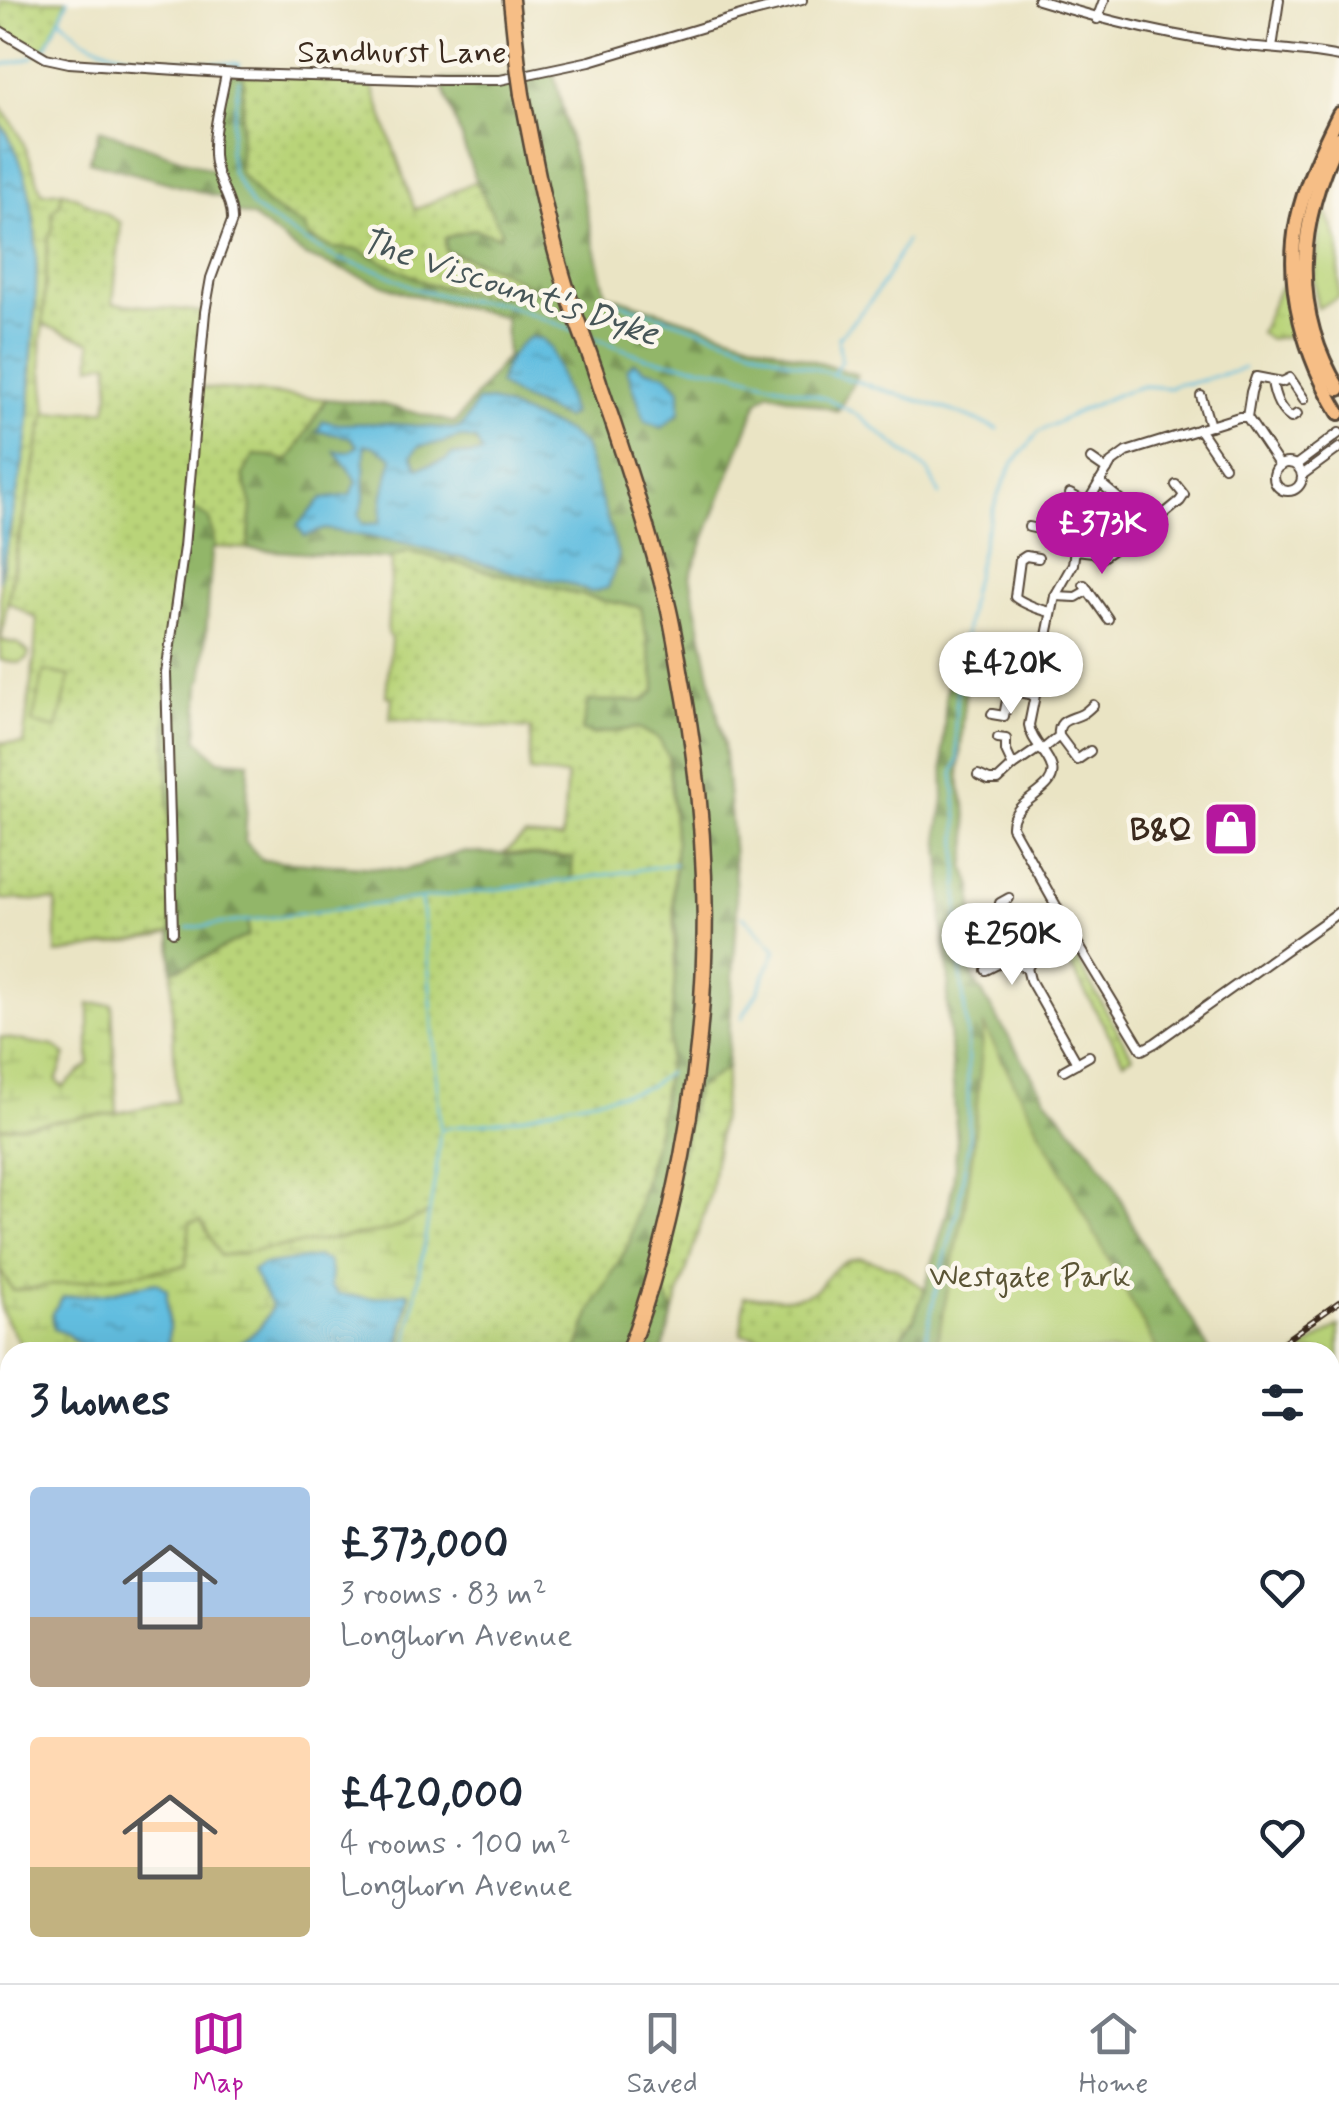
<!DOCTYPE html>
<html lang="en">
<head>
<meta charset="utf-8">
<style>
	body { margin:0; font-family:Mynerve,sans-serif; background:#f6f6f7; color:#1f2937; height:100vh; display:flex; flex-direction:column; font-size:38px; white-space:nowrap }
	* { box-sizing:border-box; margin:0 }
	p { font-size:32px; color:#747a83 }
	.icon { flex:none; width:55px; height:55px; fill:none; stroke:currentColor; stroke-width:2; stroke-linecap:round; stroke-linejoin:round }
	.map { position:relative; flex:1; overflow:hidden }
	.side { position:absolute; left:0px; top:1342px; width:1340px; height:642px; display:flex; flex-direction:column; background:#fff; border-radius:30px 30px 0 0; box-shadow:0 10px 40px #0002 }
	.side>* { flex:none }
	.price { position:absolute; translate:-50% -85px; padding:0 22px; border-radius:35px; background:#fff; color:#222; font-size:32px; line-height:65px; filter:drop-shadow(0 2px 5px #0008) }
	.price::after { content:''; position:absolute; left:50%; top:60px; width:30px; height:22px; margin-left:-15px; background:inherit; clip-path:polygon(0 0,100% 0,50% 100%) }
	.price.selected { background:#b5179e; color:#fff }
	ul { padding:0; list-style:none }
	li { display:flex; align-items:center; gap:30px; height:250px; padding:0 30px }
	li span { display:grid; place-items:center; flex:none; width:280px; height:200px; border-radius:10px; color:#555 }
	li>.icon { margin-inline-start:auto }
	span .icon { width:120px; height:120px; fill:#fffc; stroke-width:1 }
	li b { font-size:42px }
	h2 { display:flex; justify-content:space-between; align-items:center; height:120px; padding:0 30px; font-size:42px }
	.tab-bar { display:flex; justify-content:space-around; align-items:center; height:140px; border-top:2px solid #e0e1e3; background:#fff; font-size:28px; color:#747a83 }
	.tab-bar a { display:grid; justify-items:center; gap:5px }
	.tab-bar .selected { color:#b5179e }
	.map>svg:first-child { display:block }
	.grass { fill:url(#grass-dots); stroke:#7a7f4c; stroke-width:2.5 }
	.forest { fill:url(#forest-firs); stroke:#667044; stroke-width:2.5 }
	.wetland { fill:url(#wetland-marsh); stroke:#7a7f4c; stroke-width:2.5 }
	.green { fill:#b9d479; stroke:#7a7f4c; stroke-width:2.5 }
	.water { fill:url(#water-ripples); stroke:#4e747f; stroke-width:2.5; fill-rule:evenodd }
	.lines { fill:none; stroke-linecap:round; stroke-linejoin:round }
	.stream { stroke:#62bee0; stroke-width:2.5 }
	.minor-casing { stroke:#554637; stroke-width:12 }
	.primary-casing { stroke:#554637; stroke-width:18 }
	.trunk-casing { stroke:#554637; stroke-width:19 }
	.minor { stroke:#fff; stroke-width:8 }
	.primary { stroke:#f6be86; stroke-width:12 }
	.trunk { stroke:#f6be86; stroke-width:14 }
	.rail-casing { stroke:#3b2a1e; stroke-width:6 }
	.rail { stroke:#fbf7ec; stroke-width:2.5; stroke-dasharray:8; stroke-linecap:butt }
	.trunk-bridge-casing { stroke:#554637; stroke-width:19; stroke-linecap:butt }
	.trunk-bridge { stroke:#f6be86; stroke-width:14 }
	.labels { text-anchor:middle; stroke-width:9; stroke-linejoin:round; paint-order:stroke }
	.street-label { font-size:32px; fill:#3b2a1e; stroke:#fbf7ec }
	.poi-label { font-size:32px; font-weight:bold; fill:#3b2a1e; stroke:#fbf7ec; text-anchor:end }
	.park-label { font-size:32px; fill:#5a5435; stroke:#fbf7ec }
	.water-label { font-size:35px; font-style:italic; fill:#475658; stroke:#fbf7ec }
</style>
</head>
<body>
<div class="map">
<svg width="1339" height="1983" viewBox="0 0 1339 1983">
	<defs>
		<pattern id="grass-dots" width="8" height="8" patternUnits="userSpaceOnUse" patternTransform="scale(2.5)"><rect width="8" height="8" fill="#b9d479"/><path d="M2 2h.1M6 6h.1" fill="none" stroke="#a0b668" stroke-width="1.8" stroke-linecap="round"/></pattern>
		<pattern id="forest-firs" width="22" height="20" patternUnits="userSpaceOnUse" patternTransform="scale(2.5)"><rect width="22" height="20" fill="#92b669"/><path d="M5 1l3.5 6h-7zM16 11l3.5 6h-7z" fill="#789456"/></pattern>
		<pattern id="wetland-marsh" width="20" height="14" patternUnits="userSpaceOnUse" patternTransform="scale(2.5)"><rect width="20" height="14" fill="#b9d479"/><path d="M1 5h8M5 5V1M11 12h8M15 12V8" fill="none" stroke="#a0b668"/></pattern>
		<pattern id="water-ripples" width="26" height="14" patternUnits="userSpaceOnUse" patternTransform="scale(2.5)"><rect width="26" height="14" fill="#62bee0"/><path d="M2 4q2-2 4 0t4 0M15 11q2-2 4 0t4 0" fill="none" stroke="#529bb5"/></pattern>
	</defs>
	<rect width="100%" height="100%" fill="#fbf7ec"/>
	<filter id="ink" filterUnits="userSpaceOnUse"><feTurbulence type="fractalNoise" baseFrequency=".01" numOctaves="2"/><feDisplacementMap in="SourceGraphic" scale="20" xChannelSelector="R" yChannelSelector="G"/><feConvolveMatrix kernelMatrix="1 2 1 2 8 2 1 2 1" color-interpolation-filters="sRGB"/></filter>
	<filter id="wash" filterUnits="userSpaceOnUse"><feTurbulence type="fractalNoise" baseFrequency=".0048" numOctaves="4" result="noise"/><feDisplacementMap in="SourceGraphic" scale="40" xChannelSelector="R" yChannelSelector="G"/><feGaussianBlur stdDeviation="2.25" result="paint"/><feColorMatrix in="noise" values="0 0 0 0 0 0 0 0 0 0 0 0 0 0 0 0 0 1.4 0 .05"/><feComposite in="paint" operator="in"/></filter>
	<g filter="url(#wash)">
		<rect width="100%" height="100%" fill="#eae4c4"/>
		<!-- grass -->
		<g class="grass">
			<path d="M0 0H68L46 47 38 53 0 31Z"/>
			<path d="M244 74 370 79 415 210 476 181 501 231 499 238 474 229 446 238V251L496 268 533 287 514 296 488 295 430 285 359 250 332 248 310 238 304 227 266 204 239 173Z"/>
			<path d="M62 191 79 198 121 223 113 303 205 312 198 387 326 399 295 452 287 461 270 456 252 506 248 549 215 547 209 518 173 932 157 937 56 954V901L0 899V742L23 744 34 660 37 619 8 602C15 559 24 518 33 475 38 454 39 433 47 413L106 410 109 394V362L91 366V342L43 325 48 238 53 228 52 211 59 204Z"/>
			<path d="M1286 283 1295 335 1270 339 1260 333 1279 289Z"/>
			<path d="M408 551 605 601 641 607 655 682V691L643 701H588L592 734 639 728 659 739 668 756 676 843 673 891 675 978 668 1061 658 1127 629 1244 591 1311 577 1352H409L406 1347 428 1214 387 1231 219 1256 201 1221 190 1222 186 1266 13 1291 0 1270V1128L117 1113 177 1101 172 1015V970C200 964 221 946 247 936L249 920 571 879 572 858 504 853 525 836 562 839 567 776 529 772 531 729 390 719 392 697 386 696 391 639 387 633 392 562 389 559Z"/>
			<path d="M1068 944 1132 1056 1124 1061 1063 953 1055 952Z"/>
			<path d="M727 1068 711 1191 674 1311 654 1277 695 1088Z"/>
			<path d="M861 1258 895 1268 925 1289 914 1319 903 1334 901 1352H842L741 1334 744 1297C767 1296 796 1304 817 1289 820 1287 824 1280 827 1277 837 1265 846 1259 861 1258Z"/>
		</g>
		<!-- forest -->
		<g class="forest">
			<path d="M553 69 606 294 857 375 838 411 769 392 758 401 690 576 724 746 733 846 737 915 727 1068 695 1089 654 1276 674 1311 662 1352H577L591 1311 629 1244 658 1127 668 1061 675 978 676 932 673 891 676 843 668 756 659 739 639 728 592 734 582 731 588 701H643L655 691V682L641 607 605 601 408 551 389 559 248 549 252 506 243 475 254 455 270 456 287 461 295 452 326 399 380 404 455 423 507 356 505 317 405 293 305 256 252 217 233 212 227 199 89 161 100 129 217 172 214 144 226 74H244L239 172 266 204 304 227 310 238 332 248 359 250 430 285 488 295 514 296 532 287 496 268 446 251 445 238 474 229 499 237 501 231 476 181 441 80H500Z"/>
			<path d="M187 506 209 518 215 547 212 550 203 678 200 682 197 738 218 760 249 762 245 841 262 860 405 870 462 852 573 858 571 880 249 920 248 936C222 946 200 964 172 970L166 670Z"/>
			<path d="M968 651 974 653 965 696 959 770 960 788 966 808 969 841 965 867 973 890 971 970 976 983 1045 1097 1090 1149 1111 1179 1148 1256 1188 1313 1210 1352H1158L984 1028 973 1149 964 1212 935 1352H901L903 1334 914 1319 925 1289 947 1213 953 1184 957 1140 947 1003 949 977 942 925V870L939 830 944 799 943 747 946 693 950 675Z"/>
			<path d="M101 1975H300L307 1983H111Z"/>
		</g>
		<!-- wetland -->
		<g class="wetland">
			<path d="M0 106C22 131 31 161 42 193L62 191 60 204 52 211 53 228 48 238 41 352 47 413 42 425 33 474 19 534 1 640 19 644 29 653 27 659 19 663 0 660V581L27 440 31 395 35 223 28 187 7 132 0 123Z"/>
			<path d="M89 1004H112L117 1113 0 1128V1037L54 1046 66 1055 56 1081 63 1087 89 1064Z"/>
			<path d="M429 1213 406 1347 409 1352H399L409 1293 371 1298 338 1295 330 1286 331 1272 253 1270 272 1306C264 1326 243 1350 220 1352 204 1354 187 1352 171 1352 166 1342 169 1337 169 1326 169 1313 166 1303 167 1290L156 1282 106 1293 63 1297 67 1334 88 1352H27C17 1339 8 1326 2 1311 0 1300 0 1282 0 1270L13 1291 186 1266 190 1222 201 1220 220 1256 387 1231Z"/>
		</g>
		<!-- green -->
		<g class="green">
			<path d="M1323 203 1339 244V297L1317 308 1314 279Z"/>
			<path d="M44 671 70 676 57 729 32 723Z"/>
			<path d="M984 1026 1158 1352H935L964 1212 973 1149Z"/>
			<path d="M1339 1326V1650L1330 1645V1352H1299Z"/>
			<path d="M1330 1663 1339 1669V1983H398L401 1975H1330Z"/>
		</g>
		<!-- water -->
		<g class="water">
			<path d="M0 123C45 184 38 281 32 353 29 381 31 409 27 437 20 485 8 533 0 581Z"/>
			<path d="M530 337 542 339 551 348 572 414 565 418 515 396 499 384C503 367 514 346 530 337Z"/>
			<path d="M634 362 644 369 666 374 680 389V412L662 428 645 421 627 369Z"/>
			<path d="M491 401 566 431 584 445 619 557 608 588 591 592 561 581 520 574 406 543 325 529 305 536 297 526 322 499 350 495 357 481 335 451 348 452 358 446 350 437 317 431 323 421 340 424 382 423 456 429 463 425 477 402ZM460 437 476 440 482 453 470 455 452 454 446 460 418 468 412 455 419 446 442 443ZM365 445 373 446 393 458 383 494 380 523 363 524 359 515 364 499Z"/>
			<path d="M316 1257 328 1261 331 1272 330 1286 338 1294 371 1298 409 1292 399 1352H225C247 1338 261 1332 272 1307L252 1271 262 1265Z"/>
			<path d="M156 1282 167 1290C166 1303 169 1313 169 1326 169 1337 166 1342 171 1352H88L67 1334 54 1329 52 1313 63 1297 106 1293Z"/>
		</g>
		<g class="lines">
			<!-- stream -->
			<g class="stream">
				<path d="M60 18C68 25 76 34 84 39 126 63 192 60 239 64V71"/>
				<path d="M41 51 46 47 68 0"/>
				<path d="M0 66C10 62 28 61 34 56"/>
				<path d="M239 79 229 150 232 172 253 208 306 242 338 259 380 271 416 289 461 300 501 303 573 330"/>
				<path d="M614 301 733 340 786 360 952 411 998 429"/>
				<path d="M589 336 647 358 732 372 827 399 856 414 928 471 940 495"/>
				<path d="M833 374 841 361 838 338 868 304 885 280 906 241"/>
				<path d="M421 900 429 973 440 1126"/>
				<path d="M188 928 571 880 675 864"/>
				<path d="M742 1018 758 991 776 950 743 916"/>
				<path d="M406 1352 436 1172 440 1129 519 1118 567 1104 632 1092 650 1086 667 1073"/>
				<path d="M923 1352 935 1294 957 1213 969 1141 967 1031 961 974 958 919V818L953 773 958 760 955 723 958 680 972 589 986 531 998 495 1012 465 1039 432 1077 412 1126 391 1144 386 1170 388 1179 383C1194 385 1205 378 1220 375 1230 372 1235 373 1244 368"/>
			</g>
		</g>
	</g>
	<g filter="url(#ink)">
		<g class="lines">
			<!-- minor casing -->
			<g class="minor-casing">
				<g id="minor">
					<path d="M1038 0C1106 21 1174 37 1245 46 1277 49 1308 51 1339 57"/>
					<path d="M1097 19 1104 0"/>
					<path d="M0 31 46 58 69 63 239 74 441 80H500L590 61 754 12 802 0"/>
					<path d="M1272 48 1279 0"/>
					<path d="M1272 381C1274 395 1279 410 1291 418L1297 414"/>
					<path d="M1201 396 1210 426"/>
					<path d="M1247 417H1239L1126 452 1111 463 1079 517 1073 564 1055 596 1029 725C1031 742 1048 752 1052 768 1058 792 1011 799 1012 827L1073 936 1142 1050 1155 1043 1339 912"/>
					<path d="M1199 429 1224 466"/>
					<path d="M1091 459 1107 470"/>
					<circle cx="1288" cy="477" r="14"/>
					<path d="M1296 465 1339 433"/>
					<path d="M1280 466 1247 417 1251 392 1256 377 1282 382 1290 378 1304 399"/>
					<path d="M1302 475 1339 448"/>
					<path d="M1099 482 1124 503 1134 522 1138 525 1152 524 1180 501 1184 495 1176 485"/>
					<path d="M1070 494 1087 503"/>
					<path d="M1029 527 1048 531 1076 532"/>
					<path d="M1076 550 1093 552 1101 558 1117 547"/>
					<path d="M1038 558 1026 556 1020 560 1015 597C1022 603 1040 610 1051 612"/>
					<path d="M1084 585 1108 619"/>
					<path d="M1055 596 1076 597 1088 590"/>
					<path d="M967 646 1002 643 1044 651"/>
					<path d="M992 714 1004 716 1009 690 1034 695"/>
					<path d="M1059 736 1077 760 1090 751"/>
					<path d="M998 738 1006 739V751L1013 766"/>
					<path d="M1041 751 1059 736C1057 719 1070 720 1082 714 1086 712 1090 708 1093 705"/>
					<path d="M978 775 989 780H998L1013 766 1039 748"/>
					<path d="M1009 898 1000 903 999 911 1029 964"/>
					<path d="M173 932 166 673 184 547 205 312 211 278 232 221C233 202 220 186 216 168 209 142 221 101 226 74"/>
					<path d="M1073 936 1033 959 1027 968 1030 980 1077 1063"/>
					<path d="M986 970 1006 960 1027 968"/>
					<path d="M1064 1070 1089 1056"/>
					<path d="M1330 1708 1339 1713"/>
				</g>
			</g>
			<!-- primary casing -->
			<g class="primary-casing">
				<g id="primary">
					<path d="M1339 114C1322 148 1305 183 1297 221 1284 287 1305 357 1339 413"/>
					<path d="M1339 138C1298 219 1289 309 1339 389"/>
					<path d="M1330 1794 1339 1786"/>
					<path d="M1330 1834 1339 1828"/>
					<path d="M483 1975 531 1983"/>
					<path d="M597 1975 655 1983"/>
					<path d="M1257 1975 1270 1983"/>
					<path d="M1294 1975 1321 1983"/>
					<path d="M937 1983 974 1975"/>
					<path d="M1007 1983 1034 1975"/>
				</g>
			</g>
			<!-- trunk casing -->
			<g class="trunk-casing">
				<g id="trunk">
					<path d="M511 0 518 66"/>
					<path d="M522 94C535 163 548 232 570 300 579 328 591 356 600 385 625 457 648 528 667 602 673 626 677 651 681 676 712 840 713 991 682 1156 669 1223 653 1289 628 1352"/>
					<path d="M0 1878 10 1881"/>
					<path d="M314 1975 320 1983"/>
					<path d="M384 1983 391 1975"/>
				</g>
			</g>
			<!-- minor -->
			<use href="#minor" class="minor"/>
			<!-- primary -->
			<use href="#primary" class="primary"/>
			<!-- trunk -->
			<use href="#trunk" class="trunk"/>
			<!-- rail casing -->
			<g class="rail-casing">
				<g id="rail">
					<path d="M1269 1352 1339 1302"/>
					<path d="M575 1983 580 1975"/>
				</g>
			</g>
			<!-- rail -->
			<use href="#rail" class="rail"/>
			<!-- trunk-bridge casing -->
			<g class="trunk-bridge-casing">
				<path id="trunk-bridge" d="M518 66 522 94"/>
			</g>
			<!-- trunk-bridge -->
			<use href="#trunk-bridge" class="trunk-bridge"/>
		</g>
	</g>
	<!-- icons -->
	<defs>
		<g id="shop-square" transform="scale(2.875)"><rect x="-9" y="-9" width="18" height="18" rx="4" fill="#b5179e" stroke="#fbf7ec"/><path d="M-5-2.5h2.3a2.7 3.5 0 0 1 5.4 0H5L5.5 6h-11ZM-1.5-2.5h3a1.5 2.3 0 0 0-3 0Z" fill="#fff"/></g>
	</defs>
	<g fill-rule="evenodd">
		<use href="#shop-square" x="1231" y="829"/>
	</g>
	<g class="labels">
		<!-- street labels -->
		<g class="street-label">
			<text x="402" y="62">Sandhurst Lane</text>
		</g>
		<!-- poi labels -->
		<g class="poi-label">
			<text x="1192" y="840">B&amp;Q</text>
		</g>
		<!-- park labels -->
		<g class="park-label">
			<text x="1030" y="1286">Westgate Park</text>
		</g>
		<!-- water labels -->
		<g class="water-label">
			<text transform="translate(510 286) rotate(18)" y="12">The Viscount's Dyke</text>
		</g>
	</g>
</svg>
<b class="price selected" style="left:1102px;top:577px">£373K</b>
<b class="price" style="left:1011px;top:717px">£420K</b>
<b class="price" style="left:1012px;top:988px">£250K</b>
<section class="side">
<h2>3 homes<svg class="icon" aria-label="filters" viewBox="0 0 24 24"><path d="M4 7h16M4 17h16"/><circle cx="9" cy="7" r="2"/><circle cx="15" cy="17" r="2"/></svg></h2>
<ul>
<li><span style="background:linear-gradient(#a9c7e8 65%,#b9a48a 0)"><svg class="icon" aria-label="home" viewBox="0 0 24 24"><path d="M3 11l9-7 9 7M6 9v11h12V9"/></svg></span><div><b>£373,000</b><p>3 rooms · 83 m²</p><p>Longhorn Avenue</p></div><svg class="icon" aria-label="heart" viewBox="0 0 24 24"><path d="M12 20l-8-8c-3-5 5-10 8-4 3-6 11-1 8 4z"/></svg></li>
<li><span style="background:linear-gradient(#ffd9b3 65%,#c2b280 0)"><svg class="icon" aria-label="home" viewBox="0 0 24 24"><path d="M3 11l9-7 9 7M6 9v11h12V9"/></svg></span><div><b>£420,000</b><p>4 rooms · 100 m²</p><p>Longhorn Avenue</p></div><svg class="icon" aria-label="heart" viewBox="0 0 24 24"><path d="M12 20l-8-8c-3-5 5-10 8-4 3-6 11-1 8 4z"/></svg></li>
</ul>
</section>
</div>
<nav class="tab-bar">
<a class="selected"><svg class="icon" aria-label="map" viewBox="0 0 24 24"><path d="M3 6l6-2 6 2 6-2v14l-6 2-6-2-6 2zM9 4v14M15 6v14"/></svg>Map</a>
<a><svg class="icon" aria-label="saved" viewBox="0 0 24 24"><path d="M7 4h10v16l-5-4-5 4z"/></svg>Saved</a>
<a><svg class="icon" aria-label="home" viewBox="0 0 24 24"><path d="M3 11l9-7 9 7M6 9v11h12V9"/></svg>Home</a>
</nav>
</body>
</html>
